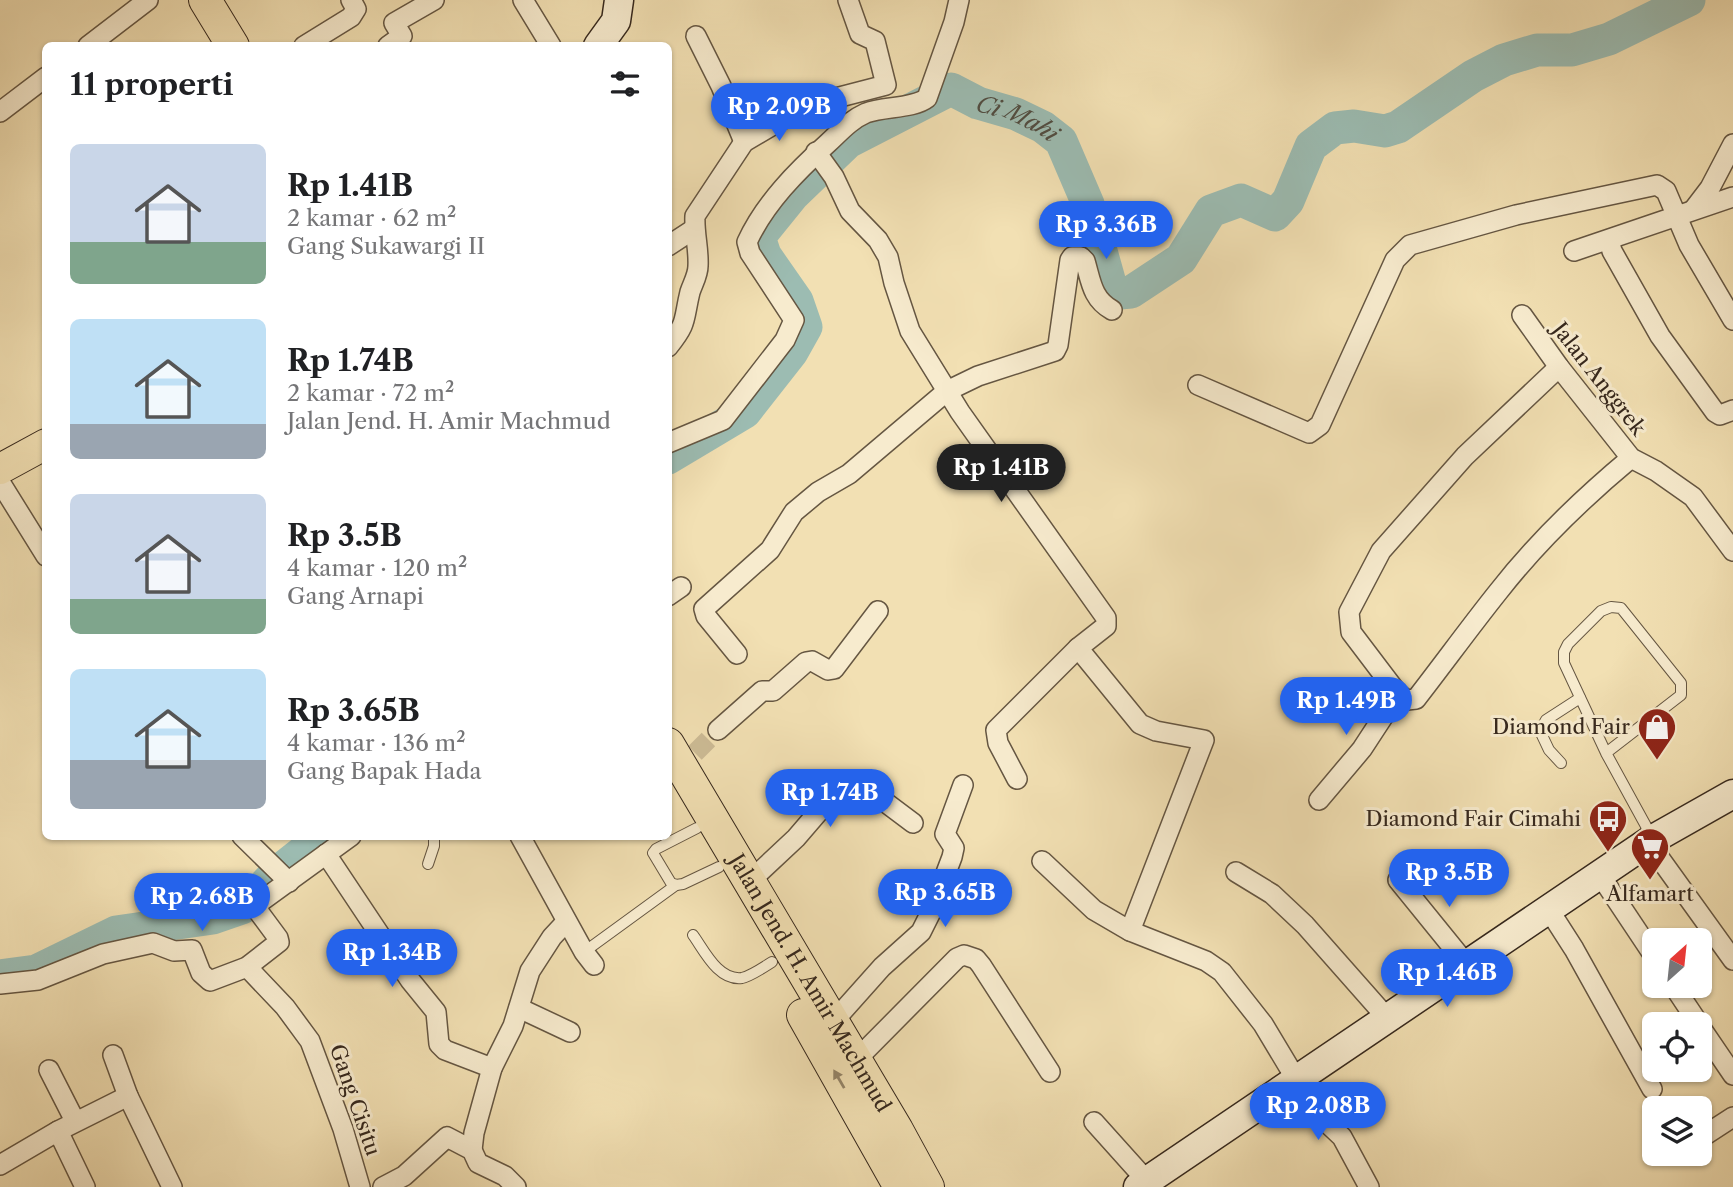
<!DOCTYPE html>
<html lang="id">
<head>
<meta charset="utf-8">
<style>
	body { margin:0; font-family:"Libre Caslon Text",serif; background:#f6f6f6; color:#202124; height:100vh; display:flex; flex-direction:column; font-size:26px; white-space:nowrap }
	* { box-sizing:border-box; margin:0 }
	p { font-size:23px; color:#757577 }
	.icon { flex:none; width:38px; height:38px; fill:none; stroke:currentColor; stroke-width:2; stroke-linecap:round; stroke-linejoin:round }
	.map { position:relative; flex:1; overflow:hidden }
	.details { position:absolute; left:42px; top:42px; width:630px; height:798px; display:flex; flex-direction:column; background:#fff; border-radius:10px; box-shadow:0 2px 5px #0004 }
	.details>* { flex:none }
	.needle { width:46px; rotate:27deg }
	.fabs { position:absolute; left:1642px; top:928px; display:grid; gap:14px }
	.fabs a { display:grid; place-items:center; width:70px; height:70px; border-radius:10px; background:#fff; box-shadow:0 2px 5px #0004; font-size:35px }
	.price { position:absolute; translate:-50% -60px; padding:0 16px; border-radius:24px; background:#2563eb; color:#fff; font-size:23px; line-height:46px; filter:drop-shadow(0 2px 4px #0008) }
	.price::after { content:''; position:absolute; left:50%; top:42px; width:21px; height:16px; margin-left:-10px; background:inherit; clip-path:polygon(0 0,100% 0,50% 100%) }
	.price.current { background:#222; color:#fff }
	ul { padding:0; list-style:none }
	li { display:flex; align-items:center; gap:21px; height:175px; padding:0 28px }
	li span { display:grid; place-items:center; flex:none; width:196px; height:140px; border-radius:10px; color:#555 }
	li>.icon { margin-inline-start:auto }
	span .icon { width:84px; height:84px; fill:#fffc; stroke-width:1 }
	li b { font-size:30px }
	h2 { display:flex; justify-content:space-between; align-items:center; height:84px; padding:0 28px; font-size:30px }
	.map>svg:first-child { display:block }
	.lines { fill:none; stroke-linecap:round; stroke-linejoin:round }
	.river { stroke:#9cbcb2; stroke-width:33 }
	.minor-tunnel { stroke:#ccbb95; stroke-width:19; stroke-dasharray:19 10; stroke-linecap:butt }
	.service-casing { stroke:#655642; stroke-width:12 }
	.minor-casing { stroke:#655642; stroke-width:22 }
	.secondary-casing { stroke:#36281d; stroke-width:31 }
	.primary-casing { stroke:#36281d; stroke-width:32 }
	.trunk-casing { stroke:#36281d; stroke-width:34 }
	.service { stroke:#f7ebce; stroke-width:10 }
	.minor { stroke:#f7ebce; stroke-width:19 }
	.secondary { stroke:#f7ebce; stroke-width:28 }
	.primary { stroke:#f2e0b3; stroke-width:30 }
	.trunk { stroke:#f2e0b3; stroke-width:32 }
	.oneway { fill:#948468 }
	.labels { text-anchor:middle; stroke-width:6; stroke-linejoin:round; paint-order:stroke }
	.street-label { font-size:21px; fill:#36281d; stroke:#f7ebce }
	.poi-label { font-size:21px; fill:#36281d; stroke:#f7ebce; text-anchor:end }
	.water-label { font-size:23px; font-style:italic; fill:#504d42; stroke:#f7ebce }
</style>
</head>
<body>
<div class="map">
<svg width="1733" height="1187" viewBox="0 0 1733 1187">
	<rect width="100%" height="100%" fill="#f2e0b3"/>
	<filter id="stains"><feTurbulence type="fractalNoise" baseFrequency=".00286" numOctaves="4"/><feColorMatrix values="0 0 0 0 .2 0 0 0 0 .09 0 0 0 0 .02 0 0 0 .5 -.17"/></filter>
	<radialGradient id="worn" r=".72"><stop offset=".6" stop-color="#630" stop-opacity="0"/><stop offset="1" stop-color="#630" stop-opacity=".3"/></radialGradient>
	<g class="lines">
		<!-- river -->
		<g class="river">
			<path id="s1" d="M668 458 745 412 792 352 806 327 797 301 765 255 759 237 793 195 848 142 951 89 978 103 1016 114 1043 127 1061 141 1088 204 1111 287 1120 293 1131 292 1181 259 1211 211 1241 200 1275 215 1288 201 1311 146 1335 128 1354 126 1385 131 1398 127 1473 76 1504 60 1537 50H1572L1609 39 1689 0"/>
			<path d="M0 976 36 971 116 932 213 918 242 908 275 874 313 844 315 838 323 836"/>
		</g>
		<!-- minor-tunnel -->
		<path class="minor-tunnel" d="M695 753 718 730"/>
		<!-- service casing -->
		<g class="service-casing">
			<g id="service">
				<path d="M1606 753 1681 695V683L1621 608 1611 607 1601 611 1568 644 1564 652V663L1606 753 1646 826 1648 840"/>
				<path d="M1561 763 1549 750 1540 731 1546 720 1580 698"/>
				<path d="M697 828 656 849 653 853 671 883 676 885 683 884 719 867"/>
				<path d="M428 864 434 846V836"/>
				<path d="M693 935C704 950 718 981 742 978 751 976 764 967 772 962"/>
				<path d="M584 952 676 885"/>
			</g>
		</g>
		<!-- minor casing -->
		<g class="minor-casing">
			<g id="minor">
				<path d="M523 0 551 46"/>
				<path d="M696 36 721 86 744 142"/>
				<path d="M88 46 148 0"/>
				<path d="M304 46 351 17 356 9 351 0"/>
				<path d="M388 46 402 36 394 23 434 0"/>
				<path d="M0 112 46 77"/>
				<path d="M816 152 834 177 850 211 878 240 888 257 894 283 910 331 960 412 1106 618V626L1078 648 1140 724 1156 731 1204 740 1130 931"/>
				<path d="M1694 209 1710 188 1733 144"/>
				<path d="M1609 240 1612 251 1660 336 1715 412 1720 415 1733 410"/>
				<path d="M668 246 694 229"/>
				<path d="M1574 251 1733 197"/>
				<path d="M1522 315 1559 367 1631 458 1656 471 1693 497 1733 551"/>
				<path d="M668 347C688 322 683 321 690 292 693 283 698 275 698 266 699 249 694 233 695 216L744 142 800 109 832 99 886 85 875 41 860 34 848 0"/>
				<path d="M1559 367 1465 456 1381 551 1349 612 1351 632 1398 694 1407 700 1416 699C1444 663 1470 627 1498 592 1537 542 1583 498 1631 458"/>
				<path d="M1198 385 1309 433 1320 425 1395 260 1410 245 1516 215 1657 185 1666 191 1689 245 1733 320"/>
				<path d="M668 443 723 420 785 340 794 320 750 253 747 242C765 203 797 171 828 143 840 132 850 120 866 113 884 106 913 109 927 98L954 22 959 0"/>
				<path d="M0 482 46 556"/>
				<path d="M668 596 681 587"/>
				<path d="M737 654 706 616 704 609 770 550 794 512 818 492 849 474 947 391 978 376 1055 351 1058 345 1070 260 1072 257H1081L1085 261C1091 281 1092 299 1112 310"/>
				<path d="M718 730 762 691H773L806 662 812 661 828 670 834 669 878 611"/>
				<path d="M1017 779 998 743 996 730 1078 648"/>
				<path d="M1319 800 1362 749 1398 694"/>
				<path d="M242 836 289 882"/>
				<path d="M520 836 584 952 594 965"/>
				<path d="M1648 842 1733 960"/>
				<path d="M326 854 410 980 436 1012 439 1044 445 1050 492 1068"/>
				<path d="M1042 861 1094 910 1130 931 1206 961 1222 972 1263 1024 1308 1099 1325 1121 1342 1137 1369 1187"/>
				<path d="M1236 872 1272 894 1305 925 1388 1019"/>
				<path d="M1600 875 1654 956"/>
				<path d="M1398 880 1467 965"/>
				<path d="M749 882 796 838 845 781H857L913 823"/>
				<path d="M1549 910 1574 949 1652 1089"/>
				<path d="M247 967 285 1007 310 1041 343 1129 360 1187"/>
				<path d="M0 984 38 980 103 954 153 943 174 951 192 950 201 973 210 981 247 967 279 942 278 938 258 911 260 902 351 836"/>
				<path d="M1673 985 1699 1024"/>
				<path d="M519 1008 570 1032"/>
				<path d="M832 1023 882 967 921 932 932 910 952 857 954 848 945 834 963 785"/>
				<path d="M1699 1025 1733 1075"/>
				<path d="M113 1055 128 1096 172 1187"/>
				<path d="M855 1061 957 958 964 955 976 959 981 965 1050 1072"/>
				<path d="M49 1070 75 1121"/>
				<path d="M1094 1122 1147 1181"/>
				<path d="M58 1131 85 1187"/>
				<path d="M1699 1139 1733 1117"/>
				<path d="M472 1150 474 1133 492 1068 513 1026 530 971 552 937 566 922"/>
				<path d="M0 1165 58 1131 128 1096"/>
				<path d="M383 1187 404 1176 447 1137 472 1150 478 1163 505 1176 516 1187"/>
			</g>
		</g>
		<!-- secondary casing -->
		<g class="secondary-casing">
			<g id="secondary">
				<path d="M598 46 616 21 619 0"/>
				<path d="M1138 1187 1648 842 1733 794"/>
			</g>
		</g>
		<!-- primary casing -->
		<g class="primary-casing">
			<path id="primary" d="M0 469 46 444"/>
		</g>
		<!-- trunk casing -->
		<g class="trunk-casing">
			<g id="trunk">
				<path d="M205 0 233 46"/>
				<path id="s2" d="M668 744 897 1130 928 1187"/>
				<path d="M803 1015 900 1187"/>
			</g>
		</g>
		<!-- service -->
		<use href="#service" class="service"/>
		<!-- minor -->
		<use href="#minor" class="minor"/>
		<!-- secondary -->
		<use href="#secondary" class="secondary"/>
		<!-- primary -->
		<use href="#primary" class="primary"/>
		<!-- trunk -->
		<use href="#trunk" class="trunk"/>
	</g>
	<!-- one-way arrows -->
	<defs><path id="oneway-solid" d="M-6-.8H1V-3.2L6.5 0L1 3.2V.8H-6Z" transform="scale(1.75)"/></defs>
	<use class="oneway" href="#oneway-solid" transform="translate(839 1079) rotate(-120)"/>
	<!-- icons -->
	<defs>
		<g id="shop-pin" transform="scale(2.0125)"><path d="M0 17L-7.5 6A9.5 9.5 0 1 1 7.5 6Z" fill="#8f2418" stroke="#f7ebce"/><path d="M-5-2.5h2.3a2.7 3.5 0 0 1 5.4 0H5L5.5 6h-11ZM-1.5-2.5h3a1.5 2.3 0 0 0-3 0Z" fill="#fff"/></g>
		<g id="bus-pin" transform="scale(2.0125)"><path d="M0 17L-7.5 6A9.5 9.5 0 1 1 7.5 6Z" fill="#8f2418" stroke="#f7ebce"/><path d="M-5-6H5V4H4V6H2V4H-2V6H-4V4H-5ZM-3.5-4V0h7V-4ZM-3.5 1.2v1.5H-2V1.2ZM2 1.2v1.5H3.5V1.2Z" fill="#fff"/></g>
		<g id="supermarket-pin" transform="scale(2.0125)"><path d="M0 17L-7.5 6A9.5 9.5 0 1 1 7.5 6Z" fill="#8f2418" stroke="#f7ebce"/><path d="M-6-5.5h2.5l.6 2H6L4.5 2H-2.5L-4.4-4H-6ZM-1.5 3.2a1.3 1.3 0 1 0 .1 0ZM3 3.2a1.3 1.3 0 1 0 .1 0Z" fill="#fff"/></g>
	</defs>
	<g fill-rule="evenodd">
		<use href="#shop-pin" x="1657" y="727"/>
		<use href="#bus-pin" x="1608" y="819"/>
		<use href="#supermarket-pin" x="1650" y="847"/>
	</g>
	<g class="labels">
		<!-- street labels -->
		<g class="street-label">
			<text transform="translate(1599 379) rotate(52)" y="7">Jalan Anggrek</text>
			<text dy="7" stroke="none"><textPath href="#s2" startOffset="278">Jalan Jend. H. Amir Machmud</textPath></text>
			<text transform="translate(355 1100) rotate(71)" y="7">Gang Cisitu</text>
		</g>
		<!-- poi labels -->
		<g class="poi-label">
			<text x="1630" y="734">Diamond Fair</text>
			<text x="1581" y="826">Diamond Fair Cimahi</text>
			<text x="1650" y="901" text-anchor="middle">Alfamart</text>
		</g>
		<!-- water labels -->
		<g class="water-label">
			<text dy="8" stroke="none"><textPath href="#s1" startOffset="616">Ci Mahi</textPath></text>
		</g>
	</g>
	<rect width="100%" height="100%" filter="url(#stains)"/>
	<rect width="100%" height="100%" fill="url(#worn)"/>
</svg>
<div class="fabs">
<a><svg class="needle" viewBox="-14 -14 28 28"><path d="M0-13l5 13h-10z" fill="#e53935"/><path d="M0 13l5-13h-10z" fill="#757577"/></svg></a>
<a><svg class="icon" aria-label="locate" viewBox="0 0 24 24"><circle cx="12" cy="12" r="6"/><path d="M12 2v4M12 18v4M2 12h4M18 12h4"/></svg></a>
<a><svg class="icon" aria-label="layers" viewBox="0 0 24 24"><path d="M12 4l9 5-9 5-9-5zM3 14l9 5 9-5"/></svg></a>
</div>
<b class="price" style="left:779px;top:143px">Rp 2.09B</b>
<b class="price" style="left:1106px;top:261px">Rp 3.36B</b>
<b class="price current" style="left:1001px;top:504px">Rp 1.41B</b>
<b class="price" style="left:1346px;top:737px">Rp 1.49B</b>
<b class="price" style="left:830px;top:829px">Rp 1.74B</b>
<b class="price" style="left:1449px;top:909px">Rp 3.5B</b>
<b class="price" style="left:945px;top:929px">Rp 3.65B</b>
<b class="price" style="left:202px;top:933px">Rp 2.68B</b>
<b class="price" style="left:392px;top:989px">Rp 1.34B</b>
<b class="price" style="left:1447px;top:1009px">Rp 1.46B</b>
<b class="price" style="left:1318px;top:1142px">Rp 2.08B</b>
<section class="details">
<h2>11 properti<svg class="icon" aria-label="filters" viewBox="0 0 24 24"><path d="M4 7h16M4 17h16"/><circle cx="9" cy="7" r="2"/><circle cx="15" cy="17" r="2"/></svg></h2>
<ul>
<li><span style="background:linear-gradient(#c9d6e8 70%,#7fa58c 0)"><svg class="icon" aria-label="home" viewBox="0 0 24 24"><path d="M3 11l9-7 9 7M6 9v11h12V9"/></svg></span><div><b>Rp 1.41B</b><p>2 kamar · 62 m²</p><p>Gang Sukawargi II</p></div></li>
<li><span style="background:linear-gradient(#bfe0f5 75%,#9aa5b1 0)"><svg class="icon" aria-label="home" viewBox="0 0 24 24"><path d="M3 11l9-7 9 7M6 9v11h12V9"/></svg></span><div><b>Rp 1.74B</b><p>2 kamar · 72 m²</p><p>Jalan Jend. H. Amir Machmud</p></div></li>
<li><span style="background:linear-gradient(#c9d6e8 75%,#7fa58c 0)"><svg class="icon" aria-label="home" viewBox="0 0 24 24"><path d="M3 11l9-7 9 7M6 9v11h12V9"/></svg></span><div><b>Rp 3.5B</b><p>4 kamar · 120 m²</p><p>Gang Arnapi</p></div></li>
<li><span style="background:linear-gradient(#bfe0f5 65%,#9aa5b1 0)"><svg class="icon" aria-label="home" viewBox="0 0 24 24"><path d="M3 11l9-7 9 7M6 9v11h12V9"/></svg></span><div><b>Rp 3.65B</b><p>4 kamar · 136 m²</p><p>Gang Bapak Hada</p></div></li>
</ul>
</section>
</div>
</body>
</html>
